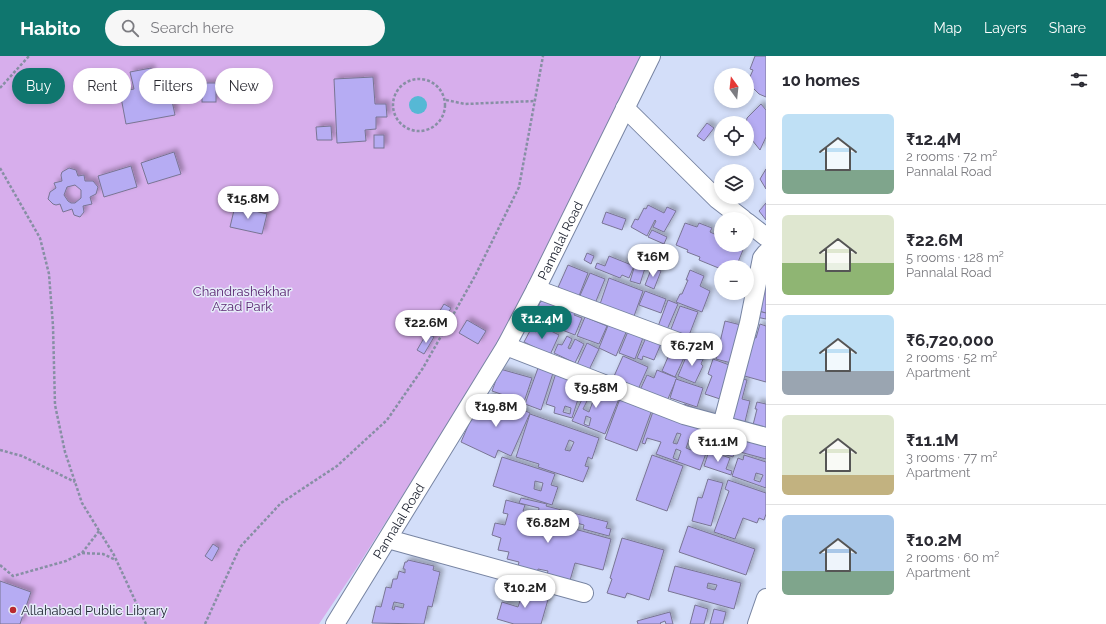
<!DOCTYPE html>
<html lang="en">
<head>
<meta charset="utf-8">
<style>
	body { margin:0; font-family:Raleway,sans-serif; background:#f7f7f7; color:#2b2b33; height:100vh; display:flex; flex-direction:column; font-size:15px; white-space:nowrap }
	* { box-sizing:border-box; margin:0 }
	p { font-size:13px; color:#7c7c81 }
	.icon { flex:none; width:22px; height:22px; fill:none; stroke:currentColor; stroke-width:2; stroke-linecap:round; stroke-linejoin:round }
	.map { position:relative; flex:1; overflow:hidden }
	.panel { display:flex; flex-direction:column; background:#fff; width:340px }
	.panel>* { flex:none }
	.guide { position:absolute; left:12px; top:12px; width:380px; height:36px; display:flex; gap:8px }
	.needle { width:26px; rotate:345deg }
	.tools { position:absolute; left:714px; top:12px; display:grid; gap:8px }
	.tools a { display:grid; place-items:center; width:40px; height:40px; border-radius:50%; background:#fff; box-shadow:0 2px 6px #0003; font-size:20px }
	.price { position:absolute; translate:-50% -34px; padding:0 9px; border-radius:14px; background:#fff; color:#222; font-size:13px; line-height:26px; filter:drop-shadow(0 1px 2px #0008) }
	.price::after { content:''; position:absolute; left:50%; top:24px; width:12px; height:9px; margin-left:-6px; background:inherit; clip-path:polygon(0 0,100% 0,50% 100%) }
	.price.on { background:#0f766e; color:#fff }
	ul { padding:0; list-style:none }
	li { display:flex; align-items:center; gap:12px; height:100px; padding:0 16px }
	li+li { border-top:1px solid #e1e1e2 }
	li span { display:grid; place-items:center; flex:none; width:112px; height:80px; border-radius:6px; color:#555 }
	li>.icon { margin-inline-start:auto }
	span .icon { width:48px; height:48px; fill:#fffc; stroke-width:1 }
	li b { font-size:17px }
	h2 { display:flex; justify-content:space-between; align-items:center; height:48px; padding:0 16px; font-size:17px }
	.pill { padding:0 14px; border-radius:18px; background:#fff; box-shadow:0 2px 6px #0003; font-size:14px; line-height:36px }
	.pill.on { background:#0f766e; color:#fff }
	header { display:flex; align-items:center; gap:24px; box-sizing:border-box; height:56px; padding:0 20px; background:#0f766e; color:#fff }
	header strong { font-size:19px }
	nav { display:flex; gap:22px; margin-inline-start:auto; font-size:14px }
	.search { width:280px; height:36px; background:#f7f7f7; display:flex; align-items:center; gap:10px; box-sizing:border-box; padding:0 14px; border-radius:22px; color:#7c7c81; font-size:15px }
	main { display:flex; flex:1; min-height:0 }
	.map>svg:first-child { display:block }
	.green { fill:#d7aeec }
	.water { fill:#56b8d5 }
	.building { fill:#b6acf3; stroke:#797594; fill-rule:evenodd; filter:url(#shadow) }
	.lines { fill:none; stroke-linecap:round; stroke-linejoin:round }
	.minor-casing { stroke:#7784a2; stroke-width:20 }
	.path { stroke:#878fa4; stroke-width:2.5; stroke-dasharray:3 2; stroke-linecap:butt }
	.minor { stroke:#fff; stroke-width:18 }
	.poi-dot { fill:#ba2a2f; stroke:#e6ecf9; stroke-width:1.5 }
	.labels { text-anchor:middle; stroke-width:3; stroke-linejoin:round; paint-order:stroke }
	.street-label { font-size:13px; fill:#242936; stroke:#e6ecf9 }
	.park-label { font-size:13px; fill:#5a2671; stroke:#e6ecf9 }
	.poi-label { font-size:13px; fill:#242936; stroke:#e6ecf9; text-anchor:start }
</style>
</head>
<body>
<header>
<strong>Habito</strong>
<div class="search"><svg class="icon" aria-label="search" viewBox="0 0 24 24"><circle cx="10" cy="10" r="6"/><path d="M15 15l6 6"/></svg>Search here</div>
<nav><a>Map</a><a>Layers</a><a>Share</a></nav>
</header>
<main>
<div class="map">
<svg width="766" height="568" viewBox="0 0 766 568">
	<defs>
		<filter id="shadow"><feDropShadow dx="3.5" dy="-3.5" stdDeviation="2" flood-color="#0004"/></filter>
	</defs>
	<rect width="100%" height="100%" fill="#d3def9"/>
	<!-- green -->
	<path class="green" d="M0 0H640L523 249 356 513 319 568H0Z"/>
	<!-- water -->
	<circle class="water" cx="418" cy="49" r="9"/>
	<!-- building -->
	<g class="building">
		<path d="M755 0H766V41L759 38 752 31 749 23 753 14 750 13Z"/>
		<path d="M151 12 154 29 168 26 175 59 126 68 120 36 134 33 130 16Z"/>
		<path d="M373 21 375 48H386L387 61H376V73L365 74 366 85 337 87 334 23Z"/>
		<rect x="202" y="27" width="14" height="19"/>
		<path d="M761 48 766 54V81L760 94 752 84 747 82 746 67 747 62Z"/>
		<path d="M707 67 714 72 704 85 697 80Z"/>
		<path d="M331 70 332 84H317L316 71Z"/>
		<rect x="374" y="79" width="10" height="13"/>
		<path d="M174 96 181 118 148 128 141 107Z"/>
		<path d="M131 110 137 131 104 141 98 120Z"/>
		<path d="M69 112 76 114 78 120 84 119 85 125H93L98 131 96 138 90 141 92 148 83 150 84 156 80 161 74 159 72 153 63 156 60 148 56 149 53 148 48 143 50 136 56 132 54 127 62 125 61 119 62 116ZM75 129 81 134V142L75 147H71L68 145 64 139 67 131Z"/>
		<path d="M766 113V133L760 123Z"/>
		<path d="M766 147V164L759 155Z"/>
		<path d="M648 149 664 157 667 151 676 155 664 176 653 171 656 165 655 164 647 180 631 171 635 163 638 164 644 152 646 153Z"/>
		<path d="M235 150 267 158 262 178 230 171Z"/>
		<path d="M606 156 626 163 622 174 602 167Z"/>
		<path d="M685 167 697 171 699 167 712 172 710 176 721 181V189H731L743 194 736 211H721V213L699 204 700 201 687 196 688 194 676 189Z"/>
		<path d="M652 174 667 181 664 188 648 181Z"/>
		<path d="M587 197 594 200 591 208 584 204Z"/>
		<path d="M609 200 634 210 629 222 622 219 620 222 595 212 597 207 605 210Z"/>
		<path d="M568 209 588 217 577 245 556 236Z"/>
		<path d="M635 209 645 212 640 228 630 225Z"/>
		<path d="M652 211 661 215 654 233 645 229Z"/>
		<path d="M690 214 704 220 700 230 710 235 702 256 676 246 680 238H682L688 224H686Z"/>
		<path d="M590 217 605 223 594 250 578 244Z"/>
		<path d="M609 222 643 235 633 263 599 251Z"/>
		<path d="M766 224V257L758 255Z"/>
		<path d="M645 235 666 243 661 257 639 249Z"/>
		<path d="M543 242 577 252 574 259 582 262 575 279 534 263 540 246H541Z"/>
		<path d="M668 244 678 248 666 276 657 273Z"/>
		<path d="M444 248 451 252 440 271 433 266Z"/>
		<path d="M680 250 698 256 688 282 669 278Z"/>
		<path d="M758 255 766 257V263L756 261Z"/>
		<path d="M585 261 607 270 599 288 577 280Z"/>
		<path d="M467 264 486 275 478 288 459 277Z"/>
		<path d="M725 265 741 269 735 308 716 303Z"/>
		<path d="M609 267 627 274 616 300 599 292Z"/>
		<path d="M760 268 766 270V326L741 319 752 281 756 282Z"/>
		<path d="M539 269 559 279 550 299 524 286 531 273 536 276Z"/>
		<path d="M629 273 644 279 635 303 619 297Z"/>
		<path d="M427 277 434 281 424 298 417 294Z"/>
		<path d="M648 277 663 283 654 304 643 300 642 304 637 302Z"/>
		<path d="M567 280 572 283 568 292 570 293 575 283 584 288 575 307 554 297 558 288 562 289Z"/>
		<path d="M587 287 599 293 588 316 576 311Z"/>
		<path d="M674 287 688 293 675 321 662 315Z"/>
		<path d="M689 294 704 301 701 308 703 310 695 327 678 320Z"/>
		<path d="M623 300 648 311 636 338 611 327Z"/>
		<path d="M713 303 732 310 720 343 705 338 712 320 708 318Z"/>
		<path d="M538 312 553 317 541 354 525 348Z"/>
		<path d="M500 313 532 322 524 346 492 335Z"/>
		<path d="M657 314 677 322 667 345 640 334 647 319 654 322Z"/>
		<path d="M556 317 588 325 583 341 579 340 572 362 554 357 555 351 546 348ZM565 350 571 352 570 358 563 356Z"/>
		<path d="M729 320 747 324 742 343 750 345 743 374 718 368Z"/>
		<path d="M676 323 703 332 697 351 670 342Z"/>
		<path d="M589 328 620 340 605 378 572 365ZM588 343 593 345 589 356 583 353ZM586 360 591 362 589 370 584 368Z"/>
		<path d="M491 339 530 357 511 400 498 394 495 402 461 386 474 356 478 358 481 351 485 352Z"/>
		<path d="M621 340 653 351 637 395 605 383Z"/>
		<path d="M757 346 766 348V377L752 373 757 353H755Z"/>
		<path d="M684 348 719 361 700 414 656 398 661 386 647 382 645 388 642 387 655 350 681 356ZM677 377 681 378 677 388 673 387ZM690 381 695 383 691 394 686 392ZM676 393 681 395 678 404 673 402Z"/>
		<path d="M530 358 599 382 592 403 588 401 585 410 589 411 583 426 538 411 539 408 516 401ZM569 384 574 386 570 395 565 394Z"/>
		<path d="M746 374 766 380V403L740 396Z"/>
		<path d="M726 377 739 381 733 401 720 397Z"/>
		<path d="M709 395 730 402 726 413 732 415 731 419 704 410Z"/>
		<path d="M652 399 683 410 667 455 636 444Z"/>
		<path d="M744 399 766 406V432L732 420 738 402 743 404ZM756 417 763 419 760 426 754 424Z"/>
		<path d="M502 401 555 418 551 429 558 431 552 449 493 430ZM535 425 543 427 541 435 534 433Z"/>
		<path d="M708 423 723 427 711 470 692 465 698 441 702 442Z"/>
		<path d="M728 424 766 437V458L764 464 759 462 757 467 743 462 735 483 714 476 729 435 725 433Z"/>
		<path d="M521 442 547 448 546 450 608 466 606 472 611 473 609 480 583 473 584 469 538 457 539 452 519 447Z"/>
		<path d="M506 444 525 449 523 455 561 465 560 469 611 483 603 514 575 507 569 528 546 522 548 515 538 513 536 520 517 514 519 506 507 503 509 496 498 494 501 482 492 479 495 467 505 469 508 458 503 457Z"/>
		<path d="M688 470 755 493 746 519 679 496Z"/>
		<path d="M622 482 664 494 649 544 627 537 625 542 607 537 612 523 610 522Z"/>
		<path d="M213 488 219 492 212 505 205 500Z"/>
		<path d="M408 504 434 510 433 514 440 516 432 551 428 550 424 568 372 567 376 550 381 551 386 531 391 532 393 523H397L399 515 405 517V513H403L405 506H407ZM394 546 404 548 403 552 395 550 394 554 392 553Z"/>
		<path d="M675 510 741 527 734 553 668 535ZM708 527 717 529 715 534 707 532Z"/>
		<path d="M0 525 31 536 20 568H0Z"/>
		<path d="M524 532 549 540 541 568H514L497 563 502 546 518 551Z"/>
		<path d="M695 549 708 553 704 568H690Z"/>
		<path d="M714 553 726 556 723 568H710Z"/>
		<path d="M670 556 673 568H666L665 565 660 567 661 568H638L637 565Z"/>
	</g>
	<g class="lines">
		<!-- minor casing -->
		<g class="minor-casing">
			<g id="minor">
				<path d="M625 52 717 143 743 163"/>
				<path d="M747 166 766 181"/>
				<path d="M536 233 700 294"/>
				<path d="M506 290 684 359 766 381"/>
				<path d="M722 369 749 267 762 202 766 197"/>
				<path d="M388 483 584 537"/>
				<path id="s1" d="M335 568 506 290 536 233 651 0"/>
				<path d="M757 568 766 542"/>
			</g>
		</g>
		<!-- path -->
		<g class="path">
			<circle cx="419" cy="49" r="26"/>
			<path d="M0 32 29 0"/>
			<path d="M446 44 465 48 535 45"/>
			<path d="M0 112 40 182 49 218 53 270 55 349 65 396 82 447 114 499 146 568"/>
			<path d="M0 394 22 400 75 426"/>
			<path d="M82 497 103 498 116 504"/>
			<path d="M0 509 13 520 66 505 82 497 99 475"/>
			<path d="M205 568 240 491 281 447 337 410 387 364 423 312 475 220 519 131 543 0"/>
		</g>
		<!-- minor -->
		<use href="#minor" class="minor"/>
	</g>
	<!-- markers -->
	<circle class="poi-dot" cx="13" cy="554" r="4"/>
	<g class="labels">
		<!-- street labels -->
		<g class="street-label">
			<text dy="5" stroke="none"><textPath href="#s1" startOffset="445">Pannalal Road</textPath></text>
			<text dy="5" stroke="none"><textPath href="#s1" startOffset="121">Pannalal Road</textPath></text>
		</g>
		<!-- park labels -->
		<g class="park-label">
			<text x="242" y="240">Chandrashekhar<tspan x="242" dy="15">Azad Park</tspan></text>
		</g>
		<!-- poi labels -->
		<g class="poi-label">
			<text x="21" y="559">Allahabad Public Library</text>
		</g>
	</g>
</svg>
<div class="tools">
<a><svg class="needle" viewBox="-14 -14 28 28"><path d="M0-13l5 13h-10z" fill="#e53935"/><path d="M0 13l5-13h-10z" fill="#7c7c81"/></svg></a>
<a><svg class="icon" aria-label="locate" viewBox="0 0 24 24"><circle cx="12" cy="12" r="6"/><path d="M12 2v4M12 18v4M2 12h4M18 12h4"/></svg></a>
<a><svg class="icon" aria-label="layers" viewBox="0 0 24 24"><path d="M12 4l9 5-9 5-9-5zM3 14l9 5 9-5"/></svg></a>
<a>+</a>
<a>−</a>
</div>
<b class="price" style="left:248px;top:164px">₹15.8M</b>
<b class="price" style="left:653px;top:222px">₹16M</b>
<b class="price on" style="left:542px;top:284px">₹12.4M</b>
<b class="price" style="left:426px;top:288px">₹22.6M</b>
<b class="price" style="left:692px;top:311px">₹6.72M</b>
<b class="price" style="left:596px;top:353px">₹9.58M</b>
<b class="price" style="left:496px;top:372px">₹19.8M</b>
<b class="price" style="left:718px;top:407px">₹11.1M</b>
<b class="price" style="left:548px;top:488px">₹6.82M</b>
<b class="price" style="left:525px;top:553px">₹10.2M</b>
<div class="guide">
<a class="pill on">Buy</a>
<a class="pill">Rent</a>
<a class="pill">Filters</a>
<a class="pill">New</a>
</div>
</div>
<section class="panel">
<h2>10 homes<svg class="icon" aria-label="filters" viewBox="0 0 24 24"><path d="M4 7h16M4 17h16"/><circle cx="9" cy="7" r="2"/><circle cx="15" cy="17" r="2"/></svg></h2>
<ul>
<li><span style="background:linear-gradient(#bfe0f5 70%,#7fa58c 0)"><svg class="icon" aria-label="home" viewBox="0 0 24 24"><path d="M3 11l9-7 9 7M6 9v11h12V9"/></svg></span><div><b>₹12.4M</b><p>2 rooms · 72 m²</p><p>Pannalal Road</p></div></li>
<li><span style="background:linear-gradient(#dfe7d0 60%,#8fb573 0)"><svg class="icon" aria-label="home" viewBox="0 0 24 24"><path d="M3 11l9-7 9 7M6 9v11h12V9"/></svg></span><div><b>₹22.6M</b><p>5 rooms · 128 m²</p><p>Pannalal Road</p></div></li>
<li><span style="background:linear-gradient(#bfe0f5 70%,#9aa5b1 0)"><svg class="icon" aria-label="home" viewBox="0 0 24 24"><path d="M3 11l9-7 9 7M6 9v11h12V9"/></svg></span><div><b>₹6,720,000</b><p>2 rooms · 52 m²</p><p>Apartment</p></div></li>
<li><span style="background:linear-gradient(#dfe7d0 75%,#c2b280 0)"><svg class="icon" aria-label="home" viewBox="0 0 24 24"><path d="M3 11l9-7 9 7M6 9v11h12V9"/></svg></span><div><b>₹11.1M</b><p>3 rooms · 77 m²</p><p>Apartment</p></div></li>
<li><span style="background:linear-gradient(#a9c7e8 70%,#7fa58c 0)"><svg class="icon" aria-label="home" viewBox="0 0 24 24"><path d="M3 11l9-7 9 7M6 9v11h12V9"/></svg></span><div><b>₹10.2M</b><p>2 rooms · 60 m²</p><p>Apartment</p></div></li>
</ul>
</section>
</main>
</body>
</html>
